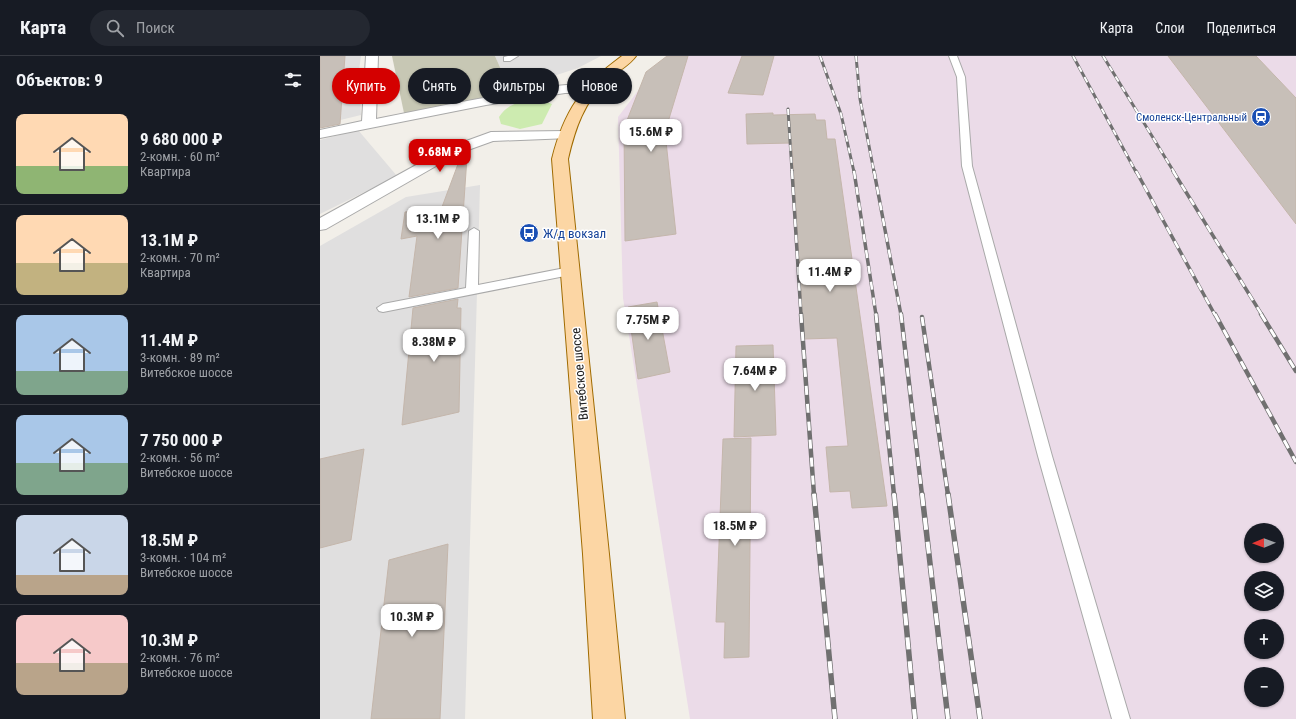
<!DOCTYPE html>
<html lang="ru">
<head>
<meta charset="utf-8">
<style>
	body { margin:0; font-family:"Roboto Condensed",sans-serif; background:#242831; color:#f1f3f6; height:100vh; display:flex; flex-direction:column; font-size:15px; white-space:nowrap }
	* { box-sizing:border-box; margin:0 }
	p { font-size:13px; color:#9ea1a6 }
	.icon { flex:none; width:22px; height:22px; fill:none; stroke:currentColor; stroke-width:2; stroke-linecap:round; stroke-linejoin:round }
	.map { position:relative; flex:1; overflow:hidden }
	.sheet { display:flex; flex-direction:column; background:#171b24; width:320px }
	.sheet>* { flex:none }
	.guide { position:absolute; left:12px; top:12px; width:380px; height:36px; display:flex; gap:8px }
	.needle { width:26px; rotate:269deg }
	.fabs { position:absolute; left:924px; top:467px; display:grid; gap:8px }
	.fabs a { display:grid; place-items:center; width:40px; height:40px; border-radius:50%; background:#171b24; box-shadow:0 1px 3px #0004; font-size:20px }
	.price { position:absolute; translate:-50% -34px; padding:0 9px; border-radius:8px; background:#fff; color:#222; font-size:13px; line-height:26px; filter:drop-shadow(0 1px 2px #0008) }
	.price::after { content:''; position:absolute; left:50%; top:24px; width:12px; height:9px; margin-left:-6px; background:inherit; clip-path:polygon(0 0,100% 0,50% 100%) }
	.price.active { background:#d40000; color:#fff }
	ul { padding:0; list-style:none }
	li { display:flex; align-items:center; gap:12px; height:100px; padding:0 16px }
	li+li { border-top:1px solid #363941 }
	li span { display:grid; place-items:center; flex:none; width:112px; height:80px; border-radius:8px; color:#555 }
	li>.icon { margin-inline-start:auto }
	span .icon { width:48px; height:48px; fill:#fffc; stroke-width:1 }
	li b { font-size:17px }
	h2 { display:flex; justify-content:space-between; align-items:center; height:48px; padding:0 16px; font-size:17px }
	.pill { padding:0 14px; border-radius:18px; background:#171b24; box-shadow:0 1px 3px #0004; font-size:14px; line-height:36px }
	.pill.active { background:#d40000; color:#fff }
	header { display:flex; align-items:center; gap:24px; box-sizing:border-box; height:56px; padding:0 20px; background:#171b24; border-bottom:1px solid #363941 }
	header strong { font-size:19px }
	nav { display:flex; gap:22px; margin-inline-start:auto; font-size:14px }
	.search { width:280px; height:36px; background:#242831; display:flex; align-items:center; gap:10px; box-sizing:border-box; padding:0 14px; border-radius:22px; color:#9ea1a6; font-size:15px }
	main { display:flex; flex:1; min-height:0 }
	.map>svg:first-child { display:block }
	.residential { fill:#e0dfdf }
	.industrial { fill:#ebdbe8; fill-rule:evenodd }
	.construction { fill:#c7c7b4 }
	.grass { fill:#cdebb0 }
	.forest { fill:#add19e }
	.building { fill:#c7bfb8; stroke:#c4b6ab }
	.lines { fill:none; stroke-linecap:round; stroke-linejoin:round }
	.lane-casing { stroke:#a9a9a9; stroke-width:2 }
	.street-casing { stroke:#a9a9a9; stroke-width:2 }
	.primary-casing { stroke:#a06b00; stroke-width:2 }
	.lane { fill:#fff; fill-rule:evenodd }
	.street { fill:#fff; fill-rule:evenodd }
	.primary { fill:#fcd6a4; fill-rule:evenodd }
	.rail-far3-casing { stroke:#707070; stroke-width:3 }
	.rail-far2-casing { stroke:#707070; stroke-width:3.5 }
	.rail-far1-casing { stroke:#707070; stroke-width:4.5 }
	.rail-casing { stroke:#707070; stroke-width:5.5 }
	.rail-far3 { stroke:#fff; stroke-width:2; stroke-dasharray:6; stroke-linecap:butt }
	.rail-far2 { stroke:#fff; stroke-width:2.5; stroke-dasharray:8; stroke-linecap:butt }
	.rail-far1 { stroke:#fff; stroke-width:3; stroke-dasharray:9; stroke-linecap:butt }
	.rail { stroke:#fff; stroke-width:4; stroke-dasharray:12; stroke-linecap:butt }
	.labels { text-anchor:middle; stroke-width:3; stroke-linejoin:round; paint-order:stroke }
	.far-transit-label { font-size:11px; fill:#164399; stroke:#fff; text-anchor:end }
	.transit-label { font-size:13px; fill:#164399; stroke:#fff; text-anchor:start }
	.street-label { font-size:13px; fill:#222; stroke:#fff }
</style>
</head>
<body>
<header>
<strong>Карта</strong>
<div class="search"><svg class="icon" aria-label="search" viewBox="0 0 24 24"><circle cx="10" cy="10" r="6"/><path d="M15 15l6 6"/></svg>Поиск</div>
<nav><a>Карта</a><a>Слои</a><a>Поделиться</a></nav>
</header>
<main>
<section class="sheet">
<h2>Объектов: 9<svg class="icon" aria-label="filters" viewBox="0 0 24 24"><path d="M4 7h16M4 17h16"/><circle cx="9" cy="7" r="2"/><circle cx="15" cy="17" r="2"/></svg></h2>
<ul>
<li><span style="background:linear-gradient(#ffd9b3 65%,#8fb573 0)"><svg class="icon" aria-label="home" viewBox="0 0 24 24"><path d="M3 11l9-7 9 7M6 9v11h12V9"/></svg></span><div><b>9 680 000 ₽</b><p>2-комн. · 60 m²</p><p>Квартира</p></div></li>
<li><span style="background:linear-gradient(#ffd9b3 60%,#c2b280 0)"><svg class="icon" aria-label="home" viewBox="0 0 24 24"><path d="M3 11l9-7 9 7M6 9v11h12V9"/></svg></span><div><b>13.1M ₽</b><p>2-комн. · 70 m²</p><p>Квартира</p></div></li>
<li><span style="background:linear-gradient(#a9c7e8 70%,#7fa58c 0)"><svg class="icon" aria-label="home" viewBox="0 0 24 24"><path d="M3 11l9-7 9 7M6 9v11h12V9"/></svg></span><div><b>11.4M ₽</b><p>3-комн. · 89 m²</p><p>Витебское шоссе</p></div></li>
<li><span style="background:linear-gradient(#a9c7e8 60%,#7fa58c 0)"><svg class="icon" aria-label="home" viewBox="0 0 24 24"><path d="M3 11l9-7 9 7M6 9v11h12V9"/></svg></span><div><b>7 750 000 ₽</b><p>2-комн. · 56 m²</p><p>Витебское шоссе</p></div></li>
<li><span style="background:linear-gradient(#c9d6e8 75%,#b9a48a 0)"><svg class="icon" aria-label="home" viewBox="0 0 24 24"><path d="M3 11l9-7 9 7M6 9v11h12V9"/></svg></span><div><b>18.5M ₽</b><p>3-комн. · 104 m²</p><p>Витебское шоссе</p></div></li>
<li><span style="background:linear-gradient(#f6c9c9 60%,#b9a48a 0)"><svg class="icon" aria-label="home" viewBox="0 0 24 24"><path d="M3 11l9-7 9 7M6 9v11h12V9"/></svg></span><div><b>10.3M ₽</b><p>2-комн. · 76 m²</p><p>Витебское шоссе</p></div></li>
</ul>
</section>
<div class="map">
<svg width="976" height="663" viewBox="0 0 976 663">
	<rect width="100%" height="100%" fill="#f2efe9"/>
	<!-- residential -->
	<g class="residential">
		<path d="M0 0H41L39 14 0 21Z"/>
		<path d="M175 0H281L258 12 182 37 183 18Z"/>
		<path d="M39 29 41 59 0 69V36Z"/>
		<path d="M38 74 77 120 0 158V84Z"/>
		<path d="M160 129 145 663H0V190L86 141Z"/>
	</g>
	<!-- industrial -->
	<path class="industrial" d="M352 0H976V663H370L303 242 298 61 333 15ZM931 474H957V500H931ZM931 522H957V548H931ZM931 570H957V596H931ZM931 618H957V644H931Z"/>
	<!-- construction -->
	<path class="construction" d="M72 0H175L183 18 182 37 90 58 84 57Z"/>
	<!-- grass -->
	<path class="grass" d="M209 44 224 45 232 48 222 68 200 73 181 68 179 61C187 49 196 47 209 44Z"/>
	<!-- forest -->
	<path class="forest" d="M39 14V29L0 36V21Z"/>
	<!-- building -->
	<g class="building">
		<path d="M0 0H25L20 68 0 72Z"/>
		<path d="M347 0H368L345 76 356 178 305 185 304 72 326 16Z"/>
		<path d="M422 0H454L443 39 408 37Z"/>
		<path d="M848 0H936L976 42V168Z"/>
		<path d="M453 57V59L495 58 496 64H505L507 83H515L567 450 532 452 530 435 510 436 506 391 528 390 517 282 484 283 472 87 427 88 426 58Z"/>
		<path d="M141 100 147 101 138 232 89 241 97 180 81 183 85 156 122 151Z"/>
		<path d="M138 243 137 252H141L139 356 82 369 93 252Z"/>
		<path d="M337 246 350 316 318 323 308 251Z"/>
		<path d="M453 289 456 379 414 381 416 290Z"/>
		<path d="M431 382 429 601 404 602 405 566H396L403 383Z"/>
		<path d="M44 393 31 484 0 492V403Z"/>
		<path d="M128 488 120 663H51L69 504Z"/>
	</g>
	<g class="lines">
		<!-- lane casing -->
		<g class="lane-casing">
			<g id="lane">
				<path d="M188 0H198L190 5H184V1Z"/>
				<path d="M629 0H637L645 21 652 110 732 400 810 663H792L718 400 642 110 637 21Z"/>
				<path d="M154 172 159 175 158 229 250 211 256 215 250 219 63 256 59 255 57 252 63 248 146 232 149 175Z"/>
			</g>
		</g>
		<!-- street casing -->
		<g class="street-casing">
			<g id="street">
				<path d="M46 0H58L56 63C105 53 154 43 203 35 226 32 250 25 273 31L275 34 273 37H245L166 49 0 82V74L42 65Z"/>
				<path d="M245 75 250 76 252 79 250 82 173 85 137 98 6 173 0 174V162L127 92 171 76Z"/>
			</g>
		</g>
		<!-- primary casing -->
		<g class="primary-casing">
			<path id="primary" d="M302 0H316C310 9 296 16 288 24 264 45 255 73 248 103L289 498 305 663H273L263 498 232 103C244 55 262 29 302 0Z"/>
		</g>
		<!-- lane -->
		<use href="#lane" class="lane"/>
		<!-- street -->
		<use href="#street" class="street"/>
		<!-- primary -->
		<use href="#primary" class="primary"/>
		<!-- rail-far3 casing -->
		<g class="rail-far3-casing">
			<g id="rail-far3">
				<path d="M500 0 521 58 534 116"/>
				<path d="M536 0 540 43 554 116"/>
				<path d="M753 0 816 116"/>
				<path d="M783 0 854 116"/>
				<path d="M468 53 472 116"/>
			</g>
		</g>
		<!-- rail-far2 casing -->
		<g class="rail-far2-casing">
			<g id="rail-far2">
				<path d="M472 115 481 259"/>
				<path d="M534 115 556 259"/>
				<path d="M554 115 581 259"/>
				<path d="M816 115 895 259"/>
				<path d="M853 115 942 259"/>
			</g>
		</g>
		<!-- rail-far1 casing -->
		<g class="rail-far1-casing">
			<g id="rail-far1">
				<path d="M481 258 494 439"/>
				<path d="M556 258 574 439"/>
				<path d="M581 258 602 439"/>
				<path d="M895 258 976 406"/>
				<path d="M941 258 976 315"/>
				<path d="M602 261 628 439"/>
			</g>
		</g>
		<!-- rail casing -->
		<g class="rail-casing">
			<g id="rail">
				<path d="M494 438 515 663"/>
				<path d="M574 438 595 663"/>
				<path d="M602 438 628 663"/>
				<path d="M628 438 660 663"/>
			</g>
		</g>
		<!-- rail-far3 -->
		<use href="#rail-far3" class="rail-far3"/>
		<!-- rail-far2 -->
		<use href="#rail-far2" class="rail-far2"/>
		<!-- rail-far1 -->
		<use href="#rail-far1" class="rail-far1"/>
		<!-- rail -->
		<use href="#rail" class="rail"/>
	</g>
	<!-- icons -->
	<defs>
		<g id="station-disc" transform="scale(1)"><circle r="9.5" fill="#1a4fb4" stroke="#fff"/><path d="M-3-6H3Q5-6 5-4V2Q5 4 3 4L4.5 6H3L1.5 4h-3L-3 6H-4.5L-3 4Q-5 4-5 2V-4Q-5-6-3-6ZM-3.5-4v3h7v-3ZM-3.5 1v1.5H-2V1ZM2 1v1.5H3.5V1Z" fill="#fff"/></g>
		<g id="bus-disc" transform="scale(1)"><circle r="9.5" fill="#1a4fb4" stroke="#fff"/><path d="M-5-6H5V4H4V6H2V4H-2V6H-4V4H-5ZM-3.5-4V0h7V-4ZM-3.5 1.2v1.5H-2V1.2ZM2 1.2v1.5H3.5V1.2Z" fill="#fff"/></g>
	</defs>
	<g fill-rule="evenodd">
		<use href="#station-disc" x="941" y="61"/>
		<use href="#bus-disc" x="209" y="177"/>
	</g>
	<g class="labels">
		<!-- far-transit labels -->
		<g class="far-transit-label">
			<text x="927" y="65">Смоленск-Центральный</text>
		</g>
		<!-- transit labels -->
		<g class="transit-label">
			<text x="223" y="182">Ж/д вокзал</text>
		</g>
		<!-- street labels -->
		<g class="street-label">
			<text transform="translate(259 318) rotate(-95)" y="5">Витебское шоссе</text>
		</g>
	</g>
</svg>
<div class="fabs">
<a><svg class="needle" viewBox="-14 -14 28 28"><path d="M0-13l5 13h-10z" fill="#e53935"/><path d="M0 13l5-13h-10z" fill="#9ea1a6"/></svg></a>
<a><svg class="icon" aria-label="layers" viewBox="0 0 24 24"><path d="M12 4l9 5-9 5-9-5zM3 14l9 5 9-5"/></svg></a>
<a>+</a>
<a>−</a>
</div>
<b class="price" style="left:331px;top:97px">15.6M ₽</b>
<b class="price active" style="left:120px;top:117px">9.68M ₽</b>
<b class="price" style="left:118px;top:184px">13.1M ₽</b>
<b class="price" style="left:510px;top:237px">11.4M ₽</b>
<b class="price" style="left:328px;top:285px">7.75M ₽</b>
<b class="price" style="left:114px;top:307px">8.38M ₽</b>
<b class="price" style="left:435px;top:336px">7.64M ₽</b>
<b class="price" style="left:415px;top:491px">18.5M ₽</b>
<b class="price" style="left:92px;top:582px">10.3M ₽</b>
<div class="guide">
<a class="pill active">Купить</a>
<a class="pill">Снять</a>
<a class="pill">Фильтры</a>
<a class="pill">Новое</a>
</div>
</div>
</main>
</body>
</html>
